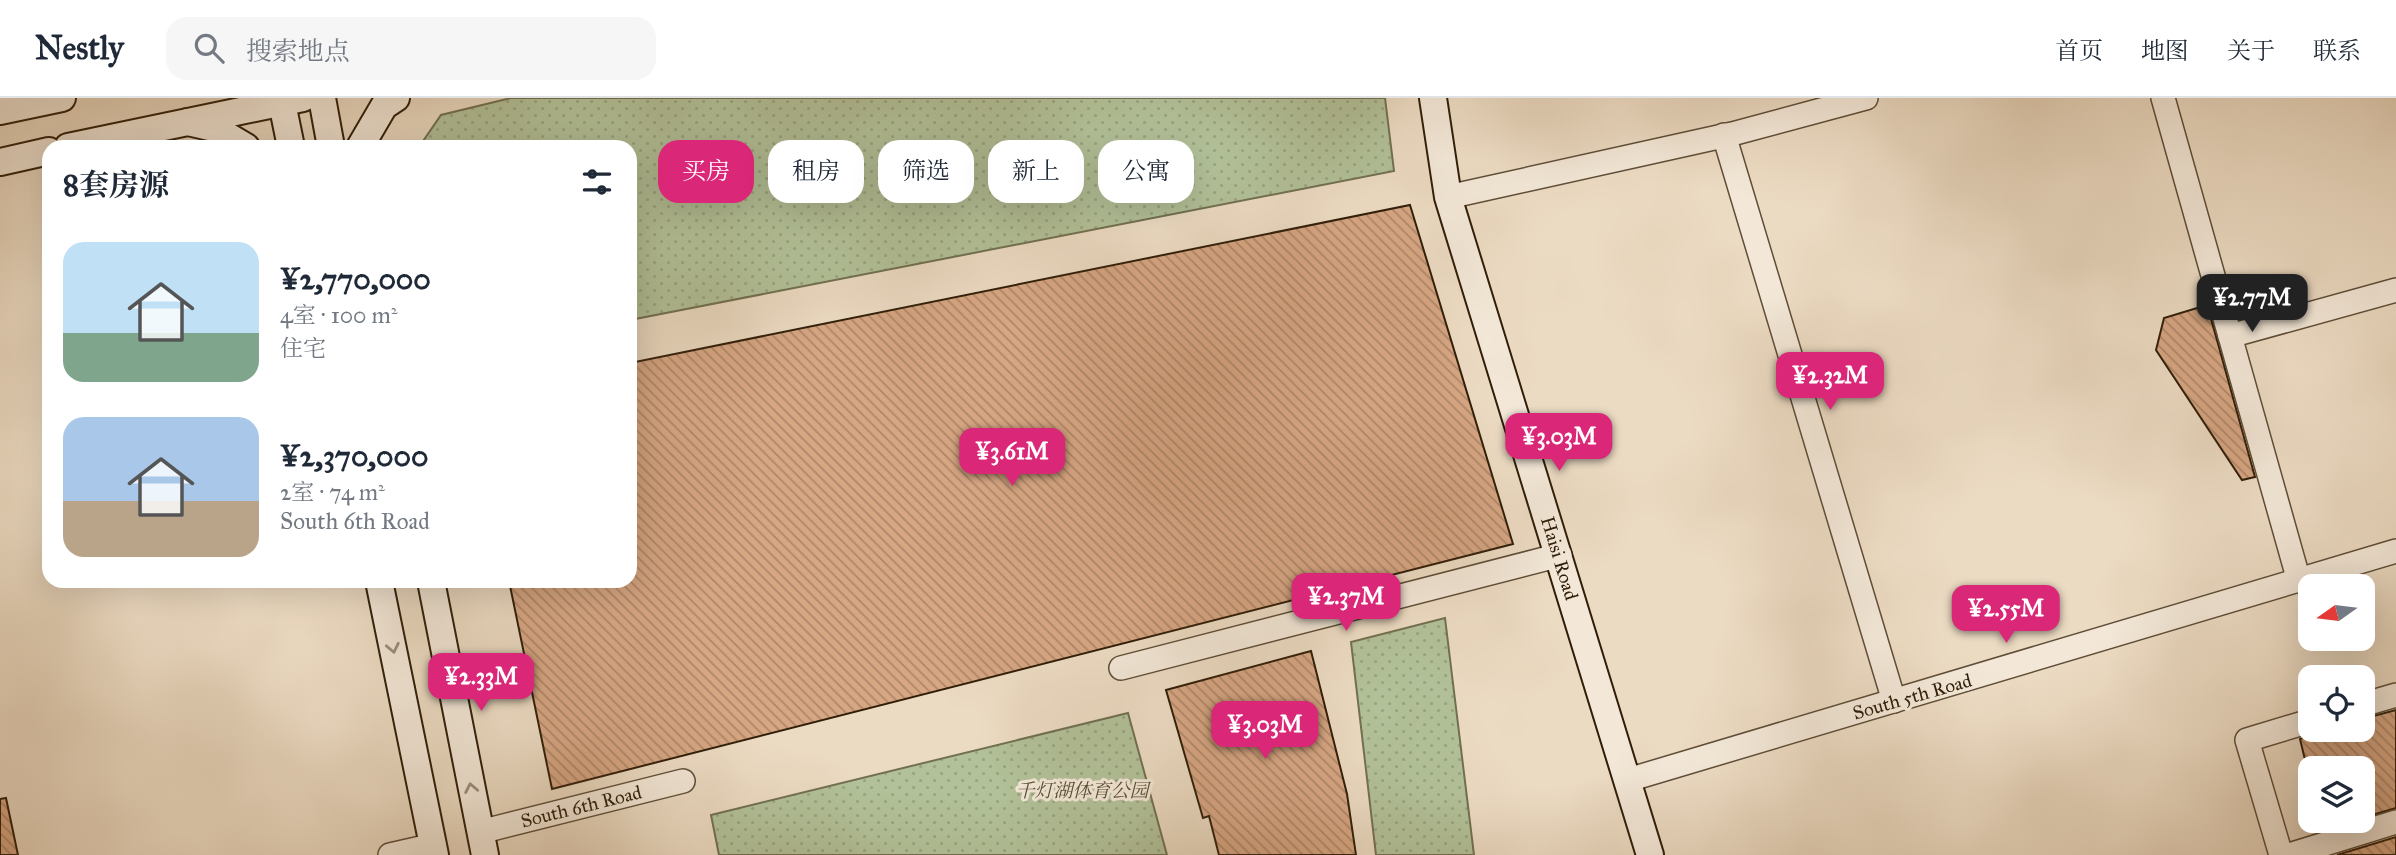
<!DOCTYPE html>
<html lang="zh">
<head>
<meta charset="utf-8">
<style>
	body { margin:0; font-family:"IM FELL Great Primer","Noto Serif SC",serif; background:#f6f6f7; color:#1f2937; height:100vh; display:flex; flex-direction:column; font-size:26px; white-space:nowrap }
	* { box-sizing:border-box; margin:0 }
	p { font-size:23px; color:#747a83 }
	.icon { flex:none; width:38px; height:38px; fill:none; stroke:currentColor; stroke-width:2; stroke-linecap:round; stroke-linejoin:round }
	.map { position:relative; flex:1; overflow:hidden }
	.drawer { position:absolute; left:42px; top:42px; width:595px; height:448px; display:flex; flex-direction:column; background:#fff; border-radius:21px; box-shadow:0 7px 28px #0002 }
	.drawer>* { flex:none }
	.hud { position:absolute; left:658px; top:42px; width:665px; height:63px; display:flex; gap:14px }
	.needle { width:46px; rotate:256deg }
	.controls { position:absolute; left:2298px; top:476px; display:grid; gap:14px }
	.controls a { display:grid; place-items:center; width:77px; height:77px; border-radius:14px; background:#fff; box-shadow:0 7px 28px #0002; font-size:35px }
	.price { position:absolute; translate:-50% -60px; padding:0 16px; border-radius:14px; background:#db2777; color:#fff; font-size:23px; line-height:46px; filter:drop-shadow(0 2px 4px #0008) }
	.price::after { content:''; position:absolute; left:50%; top:42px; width:21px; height:16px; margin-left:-10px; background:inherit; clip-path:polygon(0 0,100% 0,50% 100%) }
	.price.selected { background:#222; color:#fff }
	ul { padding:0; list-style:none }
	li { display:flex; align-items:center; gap:21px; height:175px; padding:0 21px }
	li span { display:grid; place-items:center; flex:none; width:196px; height:140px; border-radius:21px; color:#555 }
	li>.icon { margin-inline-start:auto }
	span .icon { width:84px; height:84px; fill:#fffc; stroke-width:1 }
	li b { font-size:30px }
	h2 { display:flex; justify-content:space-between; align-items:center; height:84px; padding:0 21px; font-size:30px }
	.chip { padding:0 24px; border-radius:21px; background:#fff; box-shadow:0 7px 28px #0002; font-size:24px; line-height:63px }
	.chip.selected { background:#db2777; color:#fff }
	header { display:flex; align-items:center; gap:42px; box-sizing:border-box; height:98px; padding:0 35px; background:#fff; border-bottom:2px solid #e0e1e3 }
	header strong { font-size:33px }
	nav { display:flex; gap:38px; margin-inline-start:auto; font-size:24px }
	.search { width:490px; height:63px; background:#f6f6f7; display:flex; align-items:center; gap:18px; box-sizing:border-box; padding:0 24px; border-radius:21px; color:#747a83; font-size:26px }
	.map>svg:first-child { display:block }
	.park { fill:url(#park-dots); stroke:#717051; stroke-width:2 }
	.building { fill:url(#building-back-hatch); stroke:#301e09; stroke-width:2 }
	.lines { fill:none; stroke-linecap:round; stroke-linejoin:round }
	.tertiary-casing { stroke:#5f4d38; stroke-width:26 }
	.secondary-casing { stroke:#301e09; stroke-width:30 }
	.tertiary { stroke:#f3e8d8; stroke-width:23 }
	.secondary { stroke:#f3e8d8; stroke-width:26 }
	.oneway { stroke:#9b8d7b }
	.labels { text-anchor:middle; stroke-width:6; stroke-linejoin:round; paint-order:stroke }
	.street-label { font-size:19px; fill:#301e09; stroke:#f3e8d8 }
	.park-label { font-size:19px; font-style:italic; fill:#574f34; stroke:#f3e8d8 }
</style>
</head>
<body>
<header>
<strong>Nestly</strong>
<div class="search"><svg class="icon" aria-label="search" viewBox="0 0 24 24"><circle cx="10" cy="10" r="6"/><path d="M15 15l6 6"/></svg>搜索地点</div>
<nav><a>首页</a><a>地图</a><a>关于</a><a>联系</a></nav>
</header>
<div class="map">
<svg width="2396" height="757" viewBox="0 0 2396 757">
	<defs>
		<pattern id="park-dots" width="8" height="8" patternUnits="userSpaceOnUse" patternTransform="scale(1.75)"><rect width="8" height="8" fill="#b2c199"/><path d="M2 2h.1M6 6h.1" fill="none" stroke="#99a582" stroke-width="1.8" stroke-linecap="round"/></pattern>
		<pattern id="building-back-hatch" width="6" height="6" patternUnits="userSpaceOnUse" patternTransform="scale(1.75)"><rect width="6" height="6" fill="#d7a683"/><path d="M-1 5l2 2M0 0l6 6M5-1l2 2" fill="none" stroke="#af8769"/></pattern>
	</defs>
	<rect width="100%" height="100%" fill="#ecdbc3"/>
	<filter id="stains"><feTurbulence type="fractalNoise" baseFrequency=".00286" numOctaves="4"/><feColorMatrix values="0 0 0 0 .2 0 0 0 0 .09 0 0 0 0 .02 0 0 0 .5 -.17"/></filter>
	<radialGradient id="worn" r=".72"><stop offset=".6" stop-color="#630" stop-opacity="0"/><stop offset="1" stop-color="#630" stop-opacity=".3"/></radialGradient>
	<!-- park -->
	<g class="park">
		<path d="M511 0H1385L1394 73 630 222V49H419L441 17Z"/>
		<path d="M1445 520 1474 757H1376L1351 544Z"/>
		<path d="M1128 615 1167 757H719L711 717Z"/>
	</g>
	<!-- building -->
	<g class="building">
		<path d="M1410 107 1513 446 552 691 509 483H630V265Z"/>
		<path d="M2207 207 2217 242 2255 379 2242 382 2156 252 2164 220Z"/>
		<path d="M1311 553 1347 696 1356 757H1219L1209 718 1203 720 1166 592Z"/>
		<path d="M2396 612V710L2362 720V670H2307L2300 641 2321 632H2362V621Z"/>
		<path d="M6 700 18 757H0V701Z"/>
		<path d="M2396 739V757H2337Z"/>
	</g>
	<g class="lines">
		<!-- tertiary casing -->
		<g class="tertiary-casing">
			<g id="tertiary">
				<path d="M2163 0 2299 483"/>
				<path d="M1724 37 1894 603"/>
				<path d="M1448 99 1732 36 1866 0"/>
				<path d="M2230 238 2396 192"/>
				<path d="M1121 570 1560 457"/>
				<path d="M2362 607 2396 597"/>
				<path d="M1628 682 2396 453"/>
				<path d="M480 734 683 683"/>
				<path d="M390 757 434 747"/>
				<path d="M2281 757 2247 642 2310 623"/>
				<path d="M2289 757 2396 724"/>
			</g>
		</g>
		<!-- secondary casing -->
		<g class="secondary-casing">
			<g id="secondary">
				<path d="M281 0 291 49"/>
				<path d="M322 0 331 49"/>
				<path d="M1433 0 1448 99 1650 757"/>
				<path d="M0 13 62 0"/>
				<path d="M188 24 214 30 246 49"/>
				<path d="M68 49 303 0"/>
				<path d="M360 49 384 8 396 0"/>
				<path d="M0 64 49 53"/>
				<path d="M379 483 435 757"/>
				<path d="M431 483 485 757"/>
			</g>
		</g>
		<!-- tertiary -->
		<use href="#tertiary" class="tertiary"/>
		<!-- secondary -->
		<use href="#secondary" class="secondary"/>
	</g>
	<!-- one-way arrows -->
	<defs><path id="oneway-chevron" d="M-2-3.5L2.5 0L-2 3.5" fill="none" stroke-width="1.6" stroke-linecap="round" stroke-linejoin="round" transform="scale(1.75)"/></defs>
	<g class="oneway">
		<use href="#oneway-chevron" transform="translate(393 550) rotate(78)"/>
		<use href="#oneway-chevron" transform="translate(471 690) rotate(-101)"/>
	</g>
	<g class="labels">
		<!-- street labels -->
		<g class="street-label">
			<text transform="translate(1560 460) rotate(73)" y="7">Haisi Road</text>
			<text transform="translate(1912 598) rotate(-16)" y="7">South 5th Road</text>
			<text transform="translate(581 708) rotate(-14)" y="7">South 6th Road</text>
		</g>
		<!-- park labels -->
		<g class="park-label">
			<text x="1082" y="699">千灯湖体育公园</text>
		</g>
	</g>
	<rect width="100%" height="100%" filter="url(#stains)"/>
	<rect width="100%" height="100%" fill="url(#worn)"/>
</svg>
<div class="controls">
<a><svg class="needle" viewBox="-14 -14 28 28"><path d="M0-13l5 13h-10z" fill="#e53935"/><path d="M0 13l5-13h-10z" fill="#747a83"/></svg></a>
<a><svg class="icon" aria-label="locate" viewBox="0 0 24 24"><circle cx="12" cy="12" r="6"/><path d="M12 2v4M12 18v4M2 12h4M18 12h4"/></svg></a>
<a><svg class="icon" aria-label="layers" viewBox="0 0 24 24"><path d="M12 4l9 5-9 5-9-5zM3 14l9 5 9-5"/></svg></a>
</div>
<b class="price selected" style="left:2252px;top:236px">¥2.77M</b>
<b class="price" style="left:1830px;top:314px">¥2.32M</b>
<b class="price" style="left:1559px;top:375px">¥3.03M</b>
<b class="price" style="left:1012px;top:390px">¥3.61M</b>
<b class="price" style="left:1346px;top:535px">¥2.37M</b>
<b class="price" style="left:2006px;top:547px">¥2.55M</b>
<b class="price" style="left:481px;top:615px">¥2.33M</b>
<b class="price" style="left:1265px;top:663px">¥3.03M</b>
<div class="hud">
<a class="chip selected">买房</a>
<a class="chip">租房</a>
<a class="chip">筛选</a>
<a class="chip">新上</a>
<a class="chip">公寓</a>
</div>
<section class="drawer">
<h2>8套房源<svg class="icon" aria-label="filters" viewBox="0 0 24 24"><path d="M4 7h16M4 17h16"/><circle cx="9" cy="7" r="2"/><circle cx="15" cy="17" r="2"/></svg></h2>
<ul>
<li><span style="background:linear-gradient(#bfe0f5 65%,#7fa58c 0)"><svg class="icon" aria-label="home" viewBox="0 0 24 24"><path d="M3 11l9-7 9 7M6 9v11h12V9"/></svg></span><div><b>¥2,770,000</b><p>4室 · 100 m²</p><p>住宅</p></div></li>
<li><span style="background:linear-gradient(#a9c7e8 60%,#b9a48a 0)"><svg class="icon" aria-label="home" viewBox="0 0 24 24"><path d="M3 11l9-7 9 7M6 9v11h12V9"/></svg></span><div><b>¥2,370,000</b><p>2室 · 74 m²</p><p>South 6th Road</p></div></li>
</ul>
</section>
</div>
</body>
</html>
